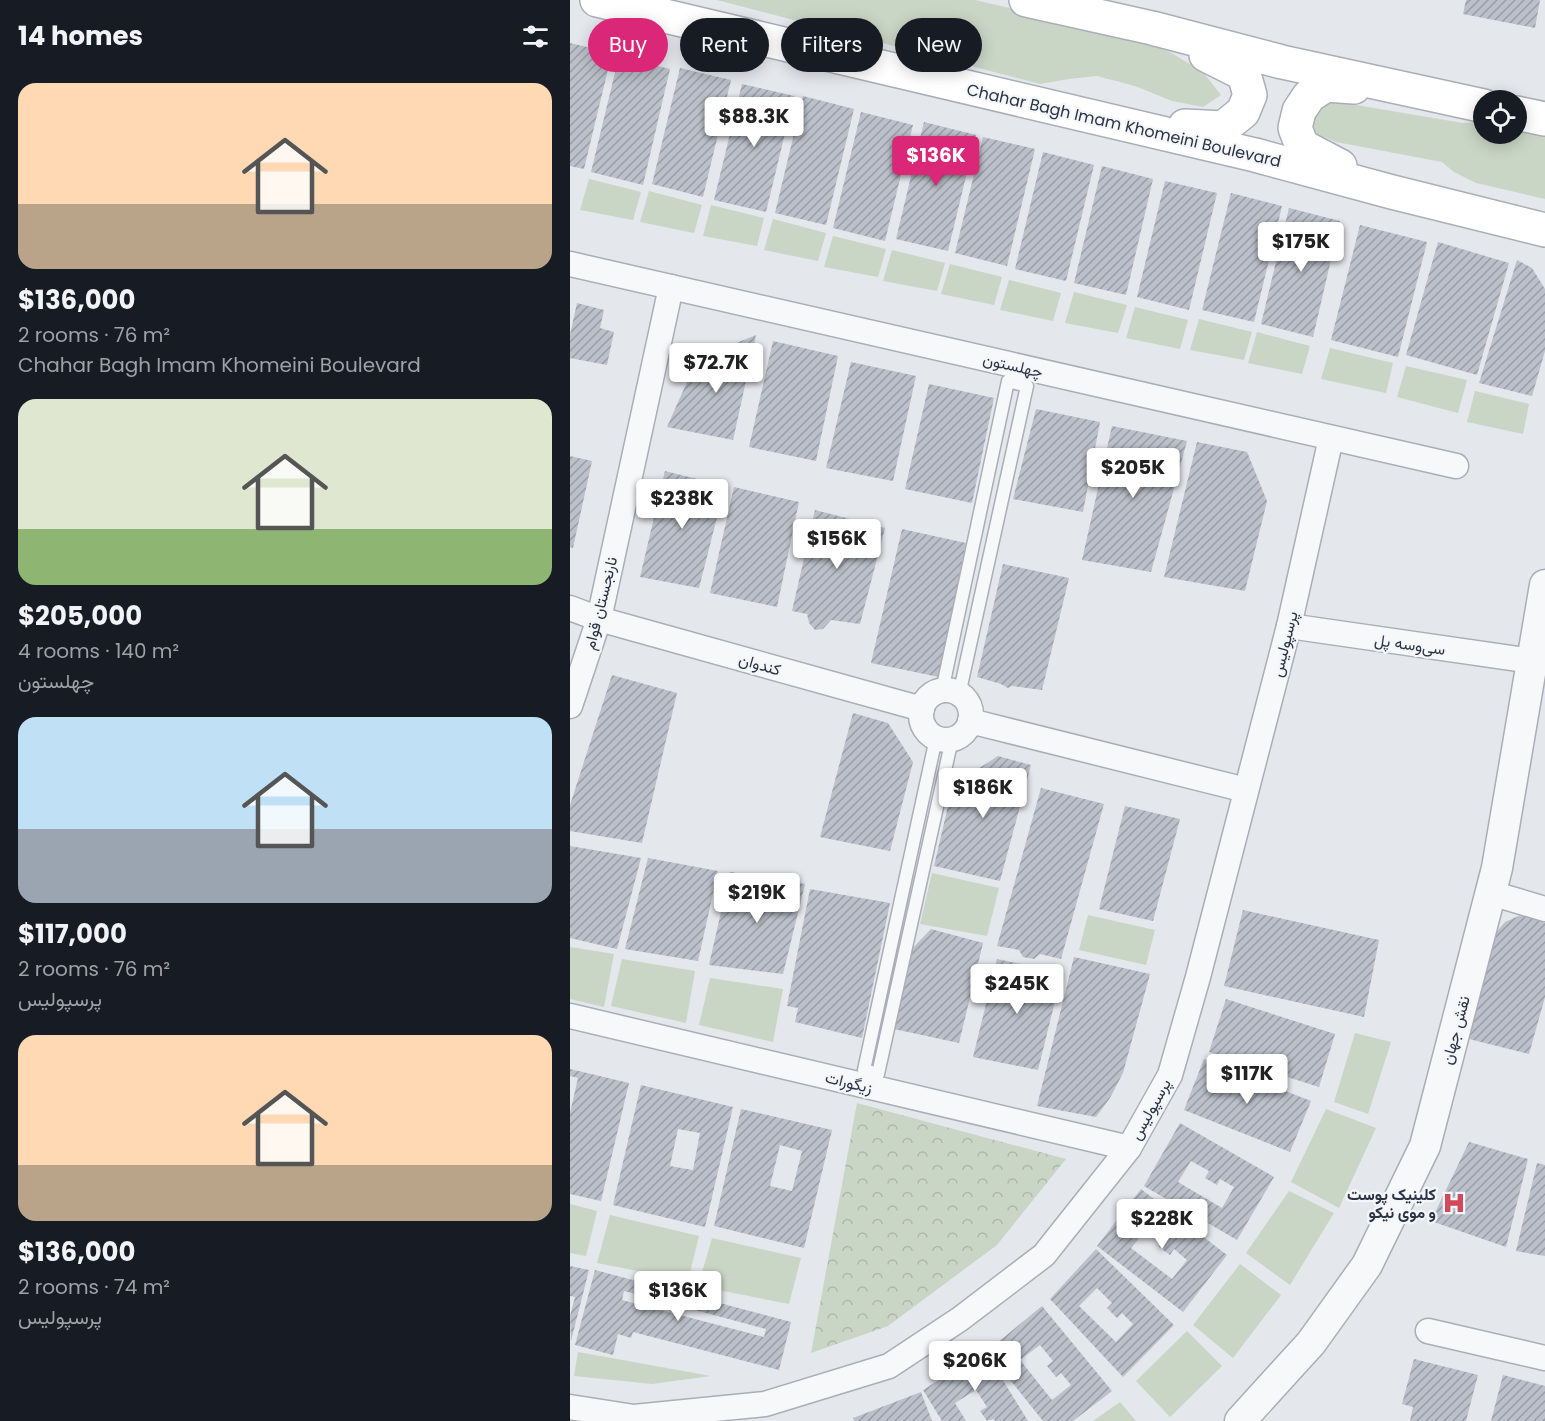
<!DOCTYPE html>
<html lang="en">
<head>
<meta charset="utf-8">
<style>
	body { margin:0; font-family:Poppins,Vazirmatn,sans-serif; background:#20242c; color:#f1f3f6; height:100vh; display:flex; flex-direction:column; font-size:22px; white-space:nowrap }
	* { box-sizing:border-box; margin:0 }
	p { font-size:20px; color:#9ea1a6 }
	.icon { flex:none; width:33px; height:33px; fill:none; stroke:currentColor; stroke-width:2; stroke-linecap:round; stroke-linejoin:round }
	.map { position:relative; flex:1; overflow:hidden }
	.panel { display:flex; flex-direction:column; background:#171b24; width:570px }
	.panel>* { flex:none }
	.banner { position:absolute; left:18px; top:18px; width:570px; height:54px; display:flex; gap:12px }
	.tools { position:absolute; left:903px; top:90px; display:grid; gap:12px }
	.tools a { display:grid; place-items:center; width:54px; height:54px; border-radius:50%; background:#171b24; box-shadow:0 3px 15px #0003; font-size:30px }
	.price { position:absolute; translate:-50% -51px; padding:0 14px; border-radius:6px; background:#fff; color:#222; font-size:20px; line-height:39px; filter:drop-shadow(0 2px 3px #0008) }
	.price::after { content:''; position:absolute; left:50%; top:36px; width:18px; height:14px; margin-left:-9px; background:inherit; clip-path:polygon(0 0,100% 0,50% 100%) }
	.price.on { background:#db2777; color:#fff }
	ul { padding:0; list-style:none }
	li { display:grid; align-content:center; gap:12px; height:318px; padding:0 18px }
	li span { display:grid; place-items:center; height:186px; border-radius:18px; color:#555 }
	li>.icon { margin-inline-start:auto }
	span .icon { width:108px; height:108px; fill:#fffc; stroke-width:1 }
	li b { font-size:26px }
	h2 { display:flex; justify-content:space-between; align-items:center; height:72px; padding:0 18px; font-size:26px }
	.pill { padding:0 21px; border-radius:27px; background:#171b24; box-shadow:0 3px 15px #0003; font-size:21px; line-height:54px }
	.pill.on { background:#db2777; color:#fff }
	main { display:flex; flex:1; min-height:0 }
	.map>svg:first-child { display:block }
	.green { fill:#c9d6c5 }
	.park { fill:url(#park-crowns) }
	.building { fill:url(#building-hatch); fill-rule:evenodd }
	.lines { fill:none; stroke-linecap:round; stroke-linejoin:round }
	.service-casing { stroke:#a9aeb7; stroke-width:15 }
	.minor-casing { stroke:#a9aeb7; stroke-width:27 }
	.tertiary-casing { stroke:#a9aeb7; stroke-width:33 }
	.secondary-casing { stroke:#a9aeb7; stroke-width:36 }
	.service { stroke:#f7f8fa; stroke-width:12 }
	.minor { stroke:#f7f8fa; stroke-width:24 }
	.tertiary { stroke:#f7f8fa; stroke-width:30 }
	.secondary { stroke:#fff; stroke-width:33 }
	.labels { text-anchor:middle; stroke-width:4.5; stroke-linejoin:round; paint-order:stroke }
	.street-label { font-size:16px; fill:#2b3445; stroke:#f4f6f9 }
	.poi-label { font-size:16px; font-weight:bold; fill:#2b3445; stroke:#f4f6f9; text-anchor:end }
</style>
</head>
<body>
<main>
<section class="panel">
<h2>14 homes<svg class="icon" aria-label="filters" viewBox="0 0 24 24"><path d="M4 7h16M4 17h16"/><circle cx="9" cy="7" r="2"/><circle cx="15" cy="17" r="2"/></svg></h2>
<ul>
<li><span style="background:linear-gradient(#ffd9b3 65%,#b9a48a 0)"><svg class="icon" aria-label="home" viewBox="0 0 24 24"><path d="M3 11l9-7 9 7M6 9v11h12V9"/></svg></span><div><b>$136,000</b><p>2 rooms · 76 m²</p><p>Chahar Bagh Imam Khomeini Boulevard</p></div></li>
<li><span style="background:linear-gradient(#dfe7d0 70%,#8fb573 0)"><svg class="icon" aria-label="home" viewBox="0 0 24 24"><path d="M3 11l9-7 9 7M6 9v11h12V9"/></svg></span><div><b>$205,000</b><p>4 rooms · 140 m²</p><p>چهلستون</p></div></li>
<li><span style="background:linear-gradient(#bfe0f5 60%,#9aa5b1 0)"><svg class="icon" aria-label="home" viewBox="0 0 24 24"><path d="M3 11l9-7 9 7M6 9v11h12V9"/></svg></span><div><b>$117,000</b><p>2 rooms · 76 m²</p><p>پرسپولیس</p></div></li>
<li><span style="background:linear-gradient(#ffd9b3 70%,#b9a48a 0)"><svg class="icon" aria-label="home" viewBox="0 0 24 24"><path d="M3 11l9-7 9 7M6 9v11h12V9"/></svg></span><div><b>$136,000</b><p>2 rooms · 74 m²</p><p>پرسپولیس</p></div></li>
</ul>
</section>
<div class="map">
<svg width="975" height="1421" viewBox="0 0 975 1421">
	<defs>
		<pattern id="park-crowns" width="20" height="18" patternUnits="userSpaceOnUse" patternTransform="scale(1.5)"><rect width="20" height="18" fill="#c9d6c5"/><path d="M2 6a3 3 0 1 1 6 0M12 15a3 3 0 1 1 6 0" fill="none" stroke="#adb8ab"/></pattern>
		<pattern id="building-hatch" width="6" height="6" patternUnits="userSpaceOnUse" patternTransform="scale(1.5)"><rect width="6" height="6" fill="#bbc0ca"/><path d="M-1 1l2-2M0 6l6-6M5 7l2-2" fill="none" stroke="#989da6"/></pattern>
	</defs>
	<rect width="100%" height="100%" fill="#e4e7ec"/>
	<!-- green -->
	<g class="green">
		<path d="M147 0H405L571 39 603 54 633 72 651 95 633 107 602 101 565 86 527 76 499 79 470 84Z"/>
		<path d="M756 100 893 123 913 122 914 134H946L947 129 975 135V199L906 183 884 172 872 162 766 142 736 129Z"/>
		<path d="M19 179 71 192 63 220 10 210Z"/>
		<path d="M79 191 132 205 124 233 70 222Z"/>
		<path d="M141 205 194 218 187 246 133 236Z"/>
		<path d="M203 219 256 233 248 261 194 250Z"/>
		<path d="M263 236 316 249 308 277 254 267Z"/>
		<path d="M322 250 375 263 367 291 313 281Z"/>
		<path d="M380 264 432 277 424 305 371 294Z"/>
		<path d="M439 280 491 293 483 321 430 310Z"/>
		<path d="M504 292 557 305 548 333 495 323Z"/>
		<path d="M565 307 618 320 610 349 556 338Z"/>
		<path d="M629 319 682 332 674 360 620 350Z"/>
		<path d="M687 332 740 346 732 374 678 363Z"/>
		<path d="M760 348 823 363 816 393 751 379Z"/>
		<path d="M836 366 897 380 888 413 827 397Z"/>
		<path d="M905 391 959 404 953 434 897 422Z"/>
		<path d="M362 873 429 888 417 936 350 924Z"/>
		<path d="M518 915 585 930 576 965 509 950Z"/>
		<path d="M0 947 44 954 34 1007 0 999Z"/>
		<path d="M52 959 125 971 116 1023 41 1006Z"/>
		<path d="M140 978 213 989 203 1042 129 1025Z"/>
		<path d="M785 1033 821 1042 798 1114 764 1102Z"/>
		<path d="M756 1109 806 1128 769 1208 721 1182Z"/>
		<path d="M719 1191 764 1213 720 1285 676 1253Z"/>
		<path d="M0 1204 27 1211 16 1256 0 1253Z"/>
		<path d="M40 1215 129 1236 118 1281 27 1263Z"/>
		<path d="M142 1238 231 1258 219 1304 128 1286Z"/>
		<path d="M670 1264 711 1295 663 1358 623 1325Z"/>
		<path d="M617 1331 652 1366 600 1417 566 1381Z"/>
		<path d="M8 1352 141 1376 82 1384 4 1376Z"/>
		<path d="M550 1402 566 1421H523Z"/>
	</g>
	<!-- park -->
	<path class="park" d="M287 1103 496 1159 427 1245 318 1326 241 1353Z"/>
	<!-- building -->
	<g class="building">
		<path d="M896 0H970L965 28 893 14Z"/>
		<path d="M0 43 42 53 14 169 0 166Z"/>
		<path d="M49 56 100 69 73 185 21 172Z"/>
		<path d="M110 68 161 80 133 197 82 184Z"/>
		<path d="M172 84 224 96 196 212 144 200Z"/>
		<path d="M233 96 284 109 256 225 205 213Z"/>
		<path d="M291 112 343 125 315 241 263 228Z"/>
		<path d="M354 122 406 135 378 251 326 239Z"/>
		<path d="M413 137 465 149 437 266 385 253Z"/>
		<path d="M473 152 524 165 496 281 445 269Z"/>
		<path d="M532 166 583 179 556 295 504 283Z"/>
		<path d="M595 181 647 193 619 310 567 297Z"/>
		<path d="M661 193 712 206 684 322 632 310Z"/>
		<path d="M719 208 770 221 743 337 691 324Z"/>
		<path d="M790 225 857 242 828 357 761 340Z"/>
		<path d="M868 242 939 263 907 375 836 355Z"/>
		<path d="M947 260 962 268 975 289V351L962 396 909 383Z"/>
		<path d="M7 303 34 310 30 328 44 332 37 365 0 358V335Z"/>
		<path d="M186 335 163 440 97 427 117 382 154 348Z"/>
		<path d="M203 341 268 356 246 461 179 447Z"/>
		<path d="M281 362 346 376 323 481 256 468Z"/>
		<path d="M359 384 424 398 402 503 335 489Z"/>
		<path d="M466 409 530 422 513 512 443 499Z"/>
		<path d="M542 426 617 441 581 572 512 560Z"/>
		<path d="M627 442 677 452 697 501 675 591 594 577Z"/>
		<path d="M0 456 22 461 3 548 0 547Z"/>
		<path d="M95 471 155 486 129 588 70 577Z"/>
		<path d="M164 487 229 502 207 607 140 593Z"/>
		<path d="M245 510 315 528 290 624 261 620 253 629 245 630 239 623 237 614 222 611Z"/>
		<path d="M332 529 396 543 369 677 301 663Z"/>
		<path d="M433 564 499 578 472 690 442 686 438 688 431 684 407 677Z"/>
		<path d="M42 675 107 693 72 843 0 831V805Z"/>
		<path d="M283 713 318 723 343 762 320 851 250 837Z"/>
		<path d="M428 756 461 765 430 881 364 866 383 785Z"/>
		<path d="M471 788 534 804 491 959 470 954 464 959 453 957 449 950 427 946Z"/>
		<path d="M555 806 610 819 583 921 529 909Z"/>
		<path d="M0 846 71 858 47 949 0 938Z"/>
		<path d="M78 858 148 871 128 961 55 949Z"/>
		<path d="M160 872 235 884 213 974 139 965Z"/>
		<path d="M240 889 320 903 292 1038 225 1022 228 1008 217 1006Z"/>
		<path d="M673 910 809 940 794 1017 654 986Z"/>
		<path d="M951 915 975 923V997L959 1054 895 1038 921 938 935 922Z"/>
		<path d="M361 929 413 943 389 1043 324 1029 340 951Z"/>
		<path d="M504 957 580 974 553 1073 540 1098 526 1117 467 1106Z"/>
		<path d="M427 959 492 973 468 1070 403 1057Z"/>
		<path d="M656 999 765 1034 749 1087 639 1052Z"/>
		<path d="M634 1059 741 1101 720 1152 614 1110Z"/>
		<path d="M0 1069 59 1083 31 1201 0 1194V1113L8 1078 0 1076Z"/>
		<path d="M71 1085 163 1107 135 1227 43 1205ZM108 1129 130 1133 123 1170 100 1166Z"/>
		<path d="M171 1109 262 1130 234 1248 144 1226ZM210 1145 232 1151 222 1191 200 1186Z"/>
		<path d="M610 1123 704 1177 667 1240 574 1186ZM621 1161 639 1171 635 1178 647 1185 650 1179 664 1187 652 1208 608 1182Z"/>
		<path d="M899 1142 958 1159 936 1247 861 1221Z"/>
		<path d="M967 1163 975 1165V1256L946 1251Z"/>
		<path d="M571 1189 657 1255 613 1312 527 1246ZM577 1228 593 1240 589 1247 600 1255 604 1249 617 1260 602 1279 561 1248Z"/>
		<path d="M526 1249 604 1325 553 1377 480 1299ZM527 1288 542 1303 537 1308 547 1318 552 1313 563 1324 546 1342 509 1306Z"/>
		<path d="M0 1266 19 1270 1 1341 0 1316 5 1297 0 1296Z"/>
		<path d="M25 1270 221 1322 209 1370 63 1332 61 1338 48 1334 43 1355 5 1345ZM54 1291 196 1329 194 1337 52 1300Z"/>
		<path d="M472 1306 542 1391 503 1421H473L417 1351ZM470 1345 483 1361 477 1366 486 1377 491 1373 501 1385 482 1400 450 1360Z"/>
		<path d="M415 1351 458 1421H425L424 1419 417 1421 410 1411 417 1407 406 1390 385 1403 396 1421H372L353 1390Z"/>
		<path d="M844 1359 908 1375 896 1421H840L843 1407 832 1404Z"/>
		<path d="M933 1375 975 1386V1421H921Z"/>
		<path d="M351 1392 362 1421H284L283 1418Z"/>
	</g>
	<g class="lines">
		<!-- service casing -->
		<g class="service-casing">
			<g id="service">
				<path d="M372 691 438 381 457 386 389 695"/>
				<path d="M366 738 294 1070 308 1074 382 739"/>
			</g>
		</g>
		<!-- minor casing -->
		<g class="minor-casing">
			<g id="minor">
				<path d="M0 264 886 466"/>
				<path d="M0 608 29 619 352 709"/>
				<path d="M719 626 962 661"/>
				<circle cx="376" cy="715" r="25"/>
				<path d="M0 706 29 619 101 287"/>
				<path d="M400 721 676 790"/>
				<path d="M921 893 975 909"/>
				<path d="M0 1016 559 1148"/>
				<path d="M858 1331 975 1358"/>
				<path d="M0 1407 64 1417 195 1404 319 1366 390 1319 474 1255 559 1148 600 1075 628 977 719 626 761 438"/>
			</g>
		</g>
		<!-- tertiary casing -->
		<g class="tertiary-casing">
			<path id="tertiary" d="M670 1421 741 1343 797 1265 855 1146 927 868 975 585"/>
		</g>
		<!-- secondary casing -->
		<g class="secondary-casing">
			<g id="secondary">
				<path d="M27 0 685 155 822 192 975 230"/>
				<path d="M456 0 582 28 712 62 914 106"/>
				<path d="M946 113 975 119"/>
				<path d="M615 126 653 128 673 112 680 95 674 74 636 55"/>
				<path d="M770 166 732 146 725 128 729 111 739 96 756 85 784 87"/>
			</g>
		</g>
		<!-- service -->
		<use href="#service" class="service"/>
		<!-- minor -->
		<use href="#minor" class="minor"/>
		<!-- tertiary -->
		<use href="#tertiary" class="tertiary"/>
		<!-- secondary -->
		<use href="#secondary" class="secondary"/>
	</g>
	<!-- icons -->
	<defs>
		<g id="hospital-bare" transform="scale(1.8)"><path d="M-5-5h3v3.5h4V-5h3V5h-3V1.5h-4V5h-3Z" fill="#d1495b" stroke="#f4f6f9" stroke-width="2.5" paint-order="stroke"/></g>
	</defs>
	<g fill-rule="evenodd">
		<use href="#hospital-bare" x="884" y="1203"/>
	</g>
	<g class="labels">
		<!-- street labels -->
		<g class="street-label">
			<text transform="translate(554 125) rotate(13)" y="6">Chahar Bagh Imam Khomeini Boulevard</text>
			<text transform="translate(443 365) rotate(13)" y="6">چهلستون</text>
			<text transform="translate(30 603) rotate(-76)" y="6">نارنجستان قوام</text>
			<text transform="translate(714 644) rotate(-76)" y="6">پرسپولیس</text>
			<text transform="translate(840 644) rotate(8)" y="6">سی‌وسه پل</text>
			<text transform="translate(190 664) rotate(16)" y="6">کندوان</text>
			<text transform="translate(885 1030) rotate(-75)" y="6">نقش جهان</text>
			<text transform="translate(279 1082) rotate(14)" y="6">زیگورات</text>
			<text transform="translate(580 1109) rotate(-61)" y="6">پرسپولیس</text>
		</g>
		<!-- poi labels -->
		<g class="poi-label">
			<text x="866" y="1200">کلینیک پوست<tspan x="866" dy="18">و موی نیکو</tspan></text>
		</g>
	</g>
</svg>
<div class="tools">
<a><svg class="icon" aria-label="locate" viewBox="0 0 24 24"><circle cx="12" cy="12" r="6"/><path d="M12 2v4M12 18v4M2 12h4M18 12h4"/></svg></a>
</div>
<b class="price" style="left:184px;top:148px">$88.3K</b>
<b class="price on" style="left:366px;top:187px">$136K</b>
<b class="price" style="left:731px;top:273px">$175K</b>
<b class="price" style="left:146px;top:394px">$72.7K</b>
<b class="price" style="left:563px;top:499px">$205K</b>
<b class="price" style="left:112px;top:530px">$238K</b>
<b class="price" style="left:267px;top:570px">$156K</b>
<b class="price" style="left:413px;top:819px">$186K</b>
<b class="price" style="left:187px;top:924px">$219K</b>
<b class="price" style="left:447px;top:1015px">$245K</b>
<b class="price" style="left:677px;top:1105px">$117K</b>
<b class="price" style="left:592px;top:1250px">$228K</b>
<b class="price" style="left:108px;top:1322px">$136K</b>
<b class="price" style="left:405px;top:1392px">$206K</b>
<div class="banner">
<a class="pill on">Buy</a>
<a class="pill">Rent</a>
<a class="pill">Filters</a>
<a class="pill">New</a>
</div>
</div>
</main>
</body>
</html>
